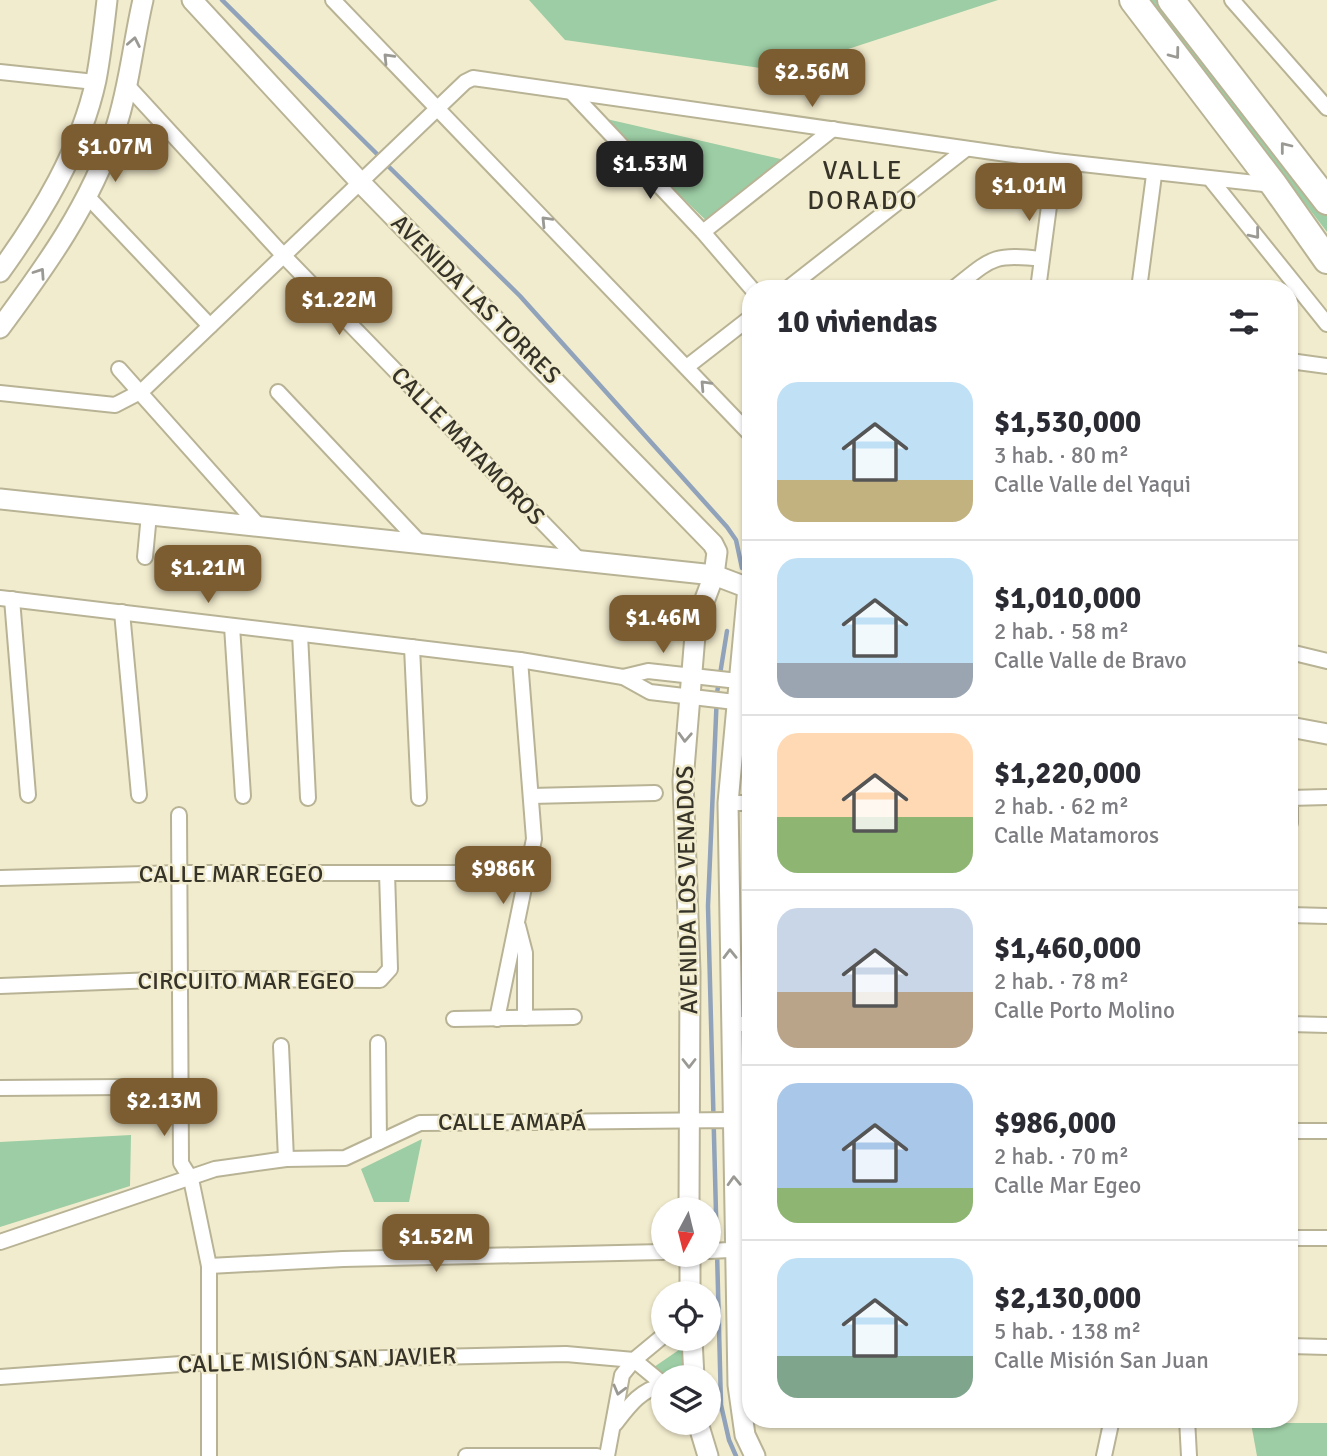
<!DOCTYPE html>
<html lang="es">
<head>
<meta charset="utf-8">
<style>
	body { margin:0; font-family:Signika,sans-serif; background:#f2f2f3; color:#2b2b33; height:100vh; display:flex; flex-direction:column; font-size:26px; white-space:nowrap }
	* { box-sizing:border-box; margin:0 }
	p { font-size:23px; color:#7c7c81 }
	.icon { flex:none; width:38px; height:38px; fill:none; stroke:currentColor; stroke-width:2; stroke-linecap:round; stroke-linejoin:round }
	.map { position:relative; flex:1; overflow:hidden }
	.side { position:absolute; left:742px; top:280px; width:556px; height:1148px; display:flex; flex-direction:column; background:#fff; border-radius:28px; box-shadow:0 2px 5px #0004 }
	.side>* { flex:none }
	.needle { width:46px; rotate:187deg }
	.tools { position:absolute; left:651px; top:1197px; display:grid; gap:14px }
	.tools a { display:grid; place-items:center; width:70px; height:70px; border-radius:50%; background:#fff; box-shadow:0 2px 5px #0004; font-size:35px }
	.price { position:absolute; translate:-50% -60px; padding:0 16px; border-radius:14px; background:#7b5d31; color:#fff; font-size:23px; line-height:46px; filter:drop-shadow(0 2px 4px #0008) }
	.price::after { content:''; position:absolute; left:50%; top:42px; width:21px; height:16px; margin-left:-10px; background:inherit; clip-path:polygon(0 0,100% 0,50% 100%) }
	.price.selected { background:#222; color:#fff }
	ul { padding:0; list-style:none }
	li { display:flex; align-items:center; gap:21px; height:175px; padding:0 35px }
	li+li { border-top:2px solid #e1e1e2 }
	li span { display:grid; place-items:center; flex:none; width:196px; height:140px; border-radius:21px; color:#555 }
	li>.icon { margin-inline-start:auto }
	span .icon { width:84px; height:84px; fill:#fffc; stroke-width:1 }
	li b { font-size:30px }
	h2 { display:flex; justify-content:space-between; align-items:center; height:84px; padding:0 35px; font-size:30px }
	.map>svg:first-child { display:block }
	.green { fill:#9ccda4 }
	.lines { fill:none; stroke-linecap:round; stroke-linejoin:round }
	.stream { stroke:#91a3ba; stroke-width:4.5 }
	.street-casing { stroke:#b9b396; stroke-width:18 }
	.secondary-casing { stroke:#b9b396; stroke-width:23 }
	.highway-casing { stroke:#b9b396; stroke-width:30 }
	.street { stroke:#fff; stroke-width:14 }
	.secondary { stroke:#fff; stroke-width:19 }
	.highway { stroke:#fff; stroke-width:26 }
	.oneway { stroke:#9a9994 }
	.labels { text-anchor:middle; stroke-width:5; stroke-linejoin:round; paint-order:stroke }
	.street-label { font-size:24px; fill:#363328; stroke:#f2ecce }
	.neighbourhood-label { font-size:26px; letter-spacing:2px; fill:#363328; stroke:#f2ecce }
</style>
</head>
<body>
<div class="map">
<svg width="1327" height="1456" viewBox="0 0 1327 1456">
	<rect width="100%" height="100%" fill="#f2ecce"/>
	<!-- green -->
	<g class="green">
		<path d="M529 0H998L781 71 565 40Z"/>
		<path d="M1148 0H1167L1327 209V232Z"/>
		<path d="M598 117 785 160 713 227Z"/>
		<path d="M131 1135 130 1186 0 1227V1142Z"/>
		<path d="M422 1139 409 1202H374L361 1169Z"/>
		<path d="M692 1341 694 1377H668L654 1367Z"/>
		<path d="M1251 1423H1327V1456H1257Z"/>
	</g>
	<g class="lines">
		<!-- stream -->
		<g class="stream">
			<path d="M222 0 380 157"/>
			<path d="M386 164 520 296 727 527 736 540 742 568"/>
			<path d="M727 631 717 693 708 906 721 1405 729 1440 736 1456"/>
		</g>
		<!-- street casing -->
		<g class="street-casing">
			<g id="street">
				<path d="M333 0 751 435"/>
				<path d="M1232 0 1327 108"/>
				<path d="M0 72 95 82"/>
				<path d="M126 84 284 256 581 562"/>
				<path d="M572 93 703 232 752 289"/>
				<path d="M1212 181 1327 324"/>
				<path d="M88 197 210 326"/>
				<path d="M703 232 833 129"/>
				<path d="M787 289 966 149"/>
				<path d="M953 289C991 259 992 253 1041 259"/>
				<path d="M1038 289 1055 161"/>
				<path d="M1139 289 1154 175"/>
				<path d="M1290 361 1327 366"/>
				<path d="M688 366 751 317"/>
				<path d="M119 369 258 525"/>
				<path d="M278 392 420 543"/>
				<path d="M0 393 115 405 142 391 465 82 473 78 1055 161 1273 185"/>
				<path d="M145 557 149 514"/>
				<path d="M0 598 520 660 623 677 650 692 735 702"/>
				<path d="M12 599 28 795"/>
				<path d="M122 612 139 795"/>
				<path d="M232 626 243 796"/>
				<path d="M300 634 308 798"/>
				<path d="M412 647 419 798"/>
				<path d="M1290 652 1327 661"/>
				<path d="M623 677 648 671 738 681"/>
				<path d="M531 796 655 793"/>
				<path d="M728 803H751"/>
				<path d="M179 815 181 1163 191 1179 209 1266V1456"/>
				<path d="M1290 823V798L1327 797"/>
				<path d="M0 878 181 873H463"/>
				<path d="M1290 915 1327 916"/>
				<path d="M518 926 525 953V1018"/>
				<path d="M0 986 181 979 380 980 390 969 387 873"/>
				<path d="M454 1019 574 1017"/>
				<path d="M497 1019 534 839 520 660"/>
				<path d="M731 1024H751"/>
				<path d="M1290 1024 1327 1025"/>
				<path d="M378 1043 379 1142"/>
				<path d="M281 1046 286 1159"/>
				<path d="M0 1088 122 1087"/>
				<path d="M1290 1131H1327"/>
				<path d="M1290 1238H1327"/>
				<path d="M0 1242 215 1169 286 1159 345 1158 420 1123 732 1120 751 1124"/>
				<path d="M709 1251 751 1249"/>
				<path d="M209 1266 343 1259 663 1252"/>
				<path d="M1290 1346 1327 1347"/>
				<path d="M634 1360 663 1384"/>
				<path d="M0 1377 209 1362 566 1354 634 1360"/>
				<path d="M1187 1419 1189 1456"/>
				<path d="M615 1424C629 1406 640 1390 663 1385"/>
				<path d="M466 1456H597"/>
				<path d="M607 1456 622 1375 634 1360 663 1336"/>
				<path d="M1104 1456 1112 1419"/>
			</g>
		</g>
		<!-- secondary casing -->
		<g class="secondary-casing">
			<g id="secondary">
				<path d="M192 0 361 183 713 544 717 552 714 575 696 623 683 781 690 972 689 1209"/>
				<path d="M0 272C41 215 81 150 96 80 101 54 104 27 107 0"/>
				<path d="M0 328C46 266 90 205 115 130 129 89 133 43 143 0"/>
				<path d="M0 499 714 575 751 589"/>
				<path d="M748 587 728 803 738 1385 745 1435 755 1456"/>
				<path d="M1290 727 1327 734"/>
				<path d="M690 1255V1293"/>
				<path d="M692 1339 694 1377"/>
				<path d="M698 1423 708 1456"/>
			</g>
		</g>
		<!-- highway casing -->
		<g class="highway-casing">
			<g id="highway">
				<path d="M1133 0 1274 185 1327 260"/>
				<path d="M1171 0 1327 201"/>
			</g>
		</g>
		<!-- street -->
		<use href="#street" class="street"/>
		<!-- secondary -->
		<use href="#secondary" class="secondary"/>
		<!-- highway -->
		<use href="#highway" class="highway"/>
	</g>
	<!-- one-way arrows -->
	<defs><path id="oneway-chevron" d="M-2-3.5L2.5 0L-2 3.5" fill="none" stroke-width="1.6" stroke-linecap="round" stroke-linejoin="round" transform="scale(1.75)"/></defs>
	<g class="oneway">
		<use href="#oneway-chevron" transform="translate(134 42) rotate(-79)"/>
		<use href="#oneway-chevron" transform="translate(1175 54) rotate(53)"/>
		<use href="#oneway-chevron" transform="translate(388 58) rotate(-134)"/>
		<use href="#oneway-chevron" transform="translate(1285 147) rotate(-128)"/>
		<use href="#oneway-chevron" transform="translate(546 221) rotate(-134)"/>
		<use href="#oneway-chevron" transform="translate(1255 234) rotate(51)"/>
		<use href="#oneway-chevron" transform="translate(40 273) rotate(-56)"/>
		<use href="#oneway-chevron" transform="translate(705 385) rotate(-133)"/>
		<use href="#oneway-chevron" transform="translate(685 737) rotate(93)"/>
		<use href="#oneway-chevron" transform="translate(730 954) rotate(-91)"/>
		<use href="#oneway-chevron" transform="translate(689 1063) rotate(90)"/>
		<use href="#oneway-chevron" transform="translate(734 1181) rotate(-92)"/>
		<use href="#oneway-chevron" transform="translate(619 1390) rotate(105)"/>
	</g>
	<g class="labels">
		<!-- street labels -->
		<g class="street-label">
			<text transform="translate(476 299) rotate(45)" y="8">AVENIDA LAS TORRES</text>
			<text transform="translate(468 446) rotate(46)" y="8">CALLE MATAMOROS</text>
			<text x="231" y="882">CALLE MAR EGEO</text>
			<text transform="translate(687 890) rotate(-91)" y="8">AVENIDA LOS VENADOS</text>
			<text x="246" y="989">CIRCUITO MAR EGEO</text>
			<text x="512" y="1130">CALLE AMAPÁ</text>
			<text transform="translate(317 1360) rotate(-2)" y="8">CALLE MISIÓN SAN JAVIER</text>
		</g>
		<!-- neighbourhood labels -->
		<g class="neighbourhood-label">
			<text x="863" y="179">VALLE<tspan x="863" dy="30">DORADO</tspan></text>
		</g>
	</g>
</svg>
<div class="tools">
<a><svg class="needle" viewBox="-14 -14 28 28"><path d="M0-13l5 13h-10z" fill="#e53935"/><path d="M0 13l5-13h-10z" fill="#7c7c81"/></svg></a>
<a><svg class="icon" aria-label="locate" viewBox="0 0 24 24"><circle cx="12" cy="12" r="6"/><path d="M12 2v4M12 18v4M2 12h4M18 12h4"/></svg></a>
<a><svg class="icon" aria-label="layers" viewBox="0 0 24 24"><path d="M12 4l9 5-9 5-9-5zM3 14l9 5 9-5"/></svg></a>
</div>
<b class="price" style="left:812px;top:109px">$2.56M</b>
<b class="price" style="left:115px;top:184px">$1.07M</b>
<b class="price selected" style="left:650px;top:201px">$1.53M</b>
<b class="price" style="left:1029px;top:223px">$1.01M</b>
<b class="price" style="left:339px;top:337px">$1.22M</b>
<b class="price" style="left:208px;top:605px">$1.21M</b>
<b class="price" style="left:663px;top:655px">$1.46M</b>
<b class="price" style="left:503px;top:906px">$986K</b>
<b class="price" style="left:164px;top:1138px">$2.13M</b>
<b class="price" style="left:436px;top:1274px">$1.52M</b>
<section class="side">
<h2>10 viviendas<svg class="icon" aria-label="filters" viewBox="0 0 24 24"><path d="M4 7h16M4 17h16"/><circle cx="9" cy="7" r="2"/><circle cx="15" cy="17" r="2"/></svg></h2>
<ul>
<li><span style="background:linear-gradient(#bfe0f5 70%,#c2b280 0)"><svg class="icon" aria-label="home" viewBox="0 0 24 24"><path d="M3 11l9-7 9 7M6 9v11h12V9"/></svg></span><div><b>$1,530,000</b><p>3 hab. · 80 m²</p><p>Calle Valle del Yaqui</p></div></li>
<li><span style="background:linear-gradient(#bfe0f5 75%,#9aa5b1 0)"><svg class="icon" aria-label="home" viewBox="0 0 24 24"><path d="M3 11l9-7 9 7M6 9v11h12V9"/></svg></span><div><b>$1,010,000</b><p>2 hab. · 58 m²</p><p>Calle Valle de Bravo</p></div></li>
<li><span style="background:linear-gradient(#ffd9b3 60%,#8fb573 0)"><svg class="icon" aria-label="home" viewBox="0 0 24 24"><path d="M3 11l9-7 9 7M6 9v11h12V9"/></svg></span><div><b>$1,220,000</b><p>2 hab. · 62 m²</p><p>Calle Matamoros</p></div></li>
<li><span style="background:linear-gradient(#c9d6e8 60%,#b9a48a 0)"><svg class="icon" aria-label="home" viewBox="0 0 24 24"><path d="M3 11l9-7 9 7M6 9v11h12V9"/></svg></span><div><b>$1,460,000</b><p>2 hab. · 78 m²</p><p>Calle Porto Molino</p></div></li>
<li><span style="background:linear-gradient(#a9c7e8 75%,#8fb573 0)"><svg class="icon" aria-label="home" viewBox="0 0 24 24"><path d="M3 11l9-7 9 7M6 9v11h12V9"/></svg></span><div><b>$986,000</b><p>2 hab. · 70 m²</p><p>Calle Mar Egeo</p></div></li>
<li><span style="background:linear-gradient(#bfe0f5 70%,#7fa58c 0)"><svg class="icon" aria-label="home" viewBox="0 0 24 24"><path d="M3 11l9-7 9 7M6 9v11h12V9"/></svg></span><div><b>$2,130,000</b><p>5 hab. · 138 m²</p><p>Calle Misión San Juan</p></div></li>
</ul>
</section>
</div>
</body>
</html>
